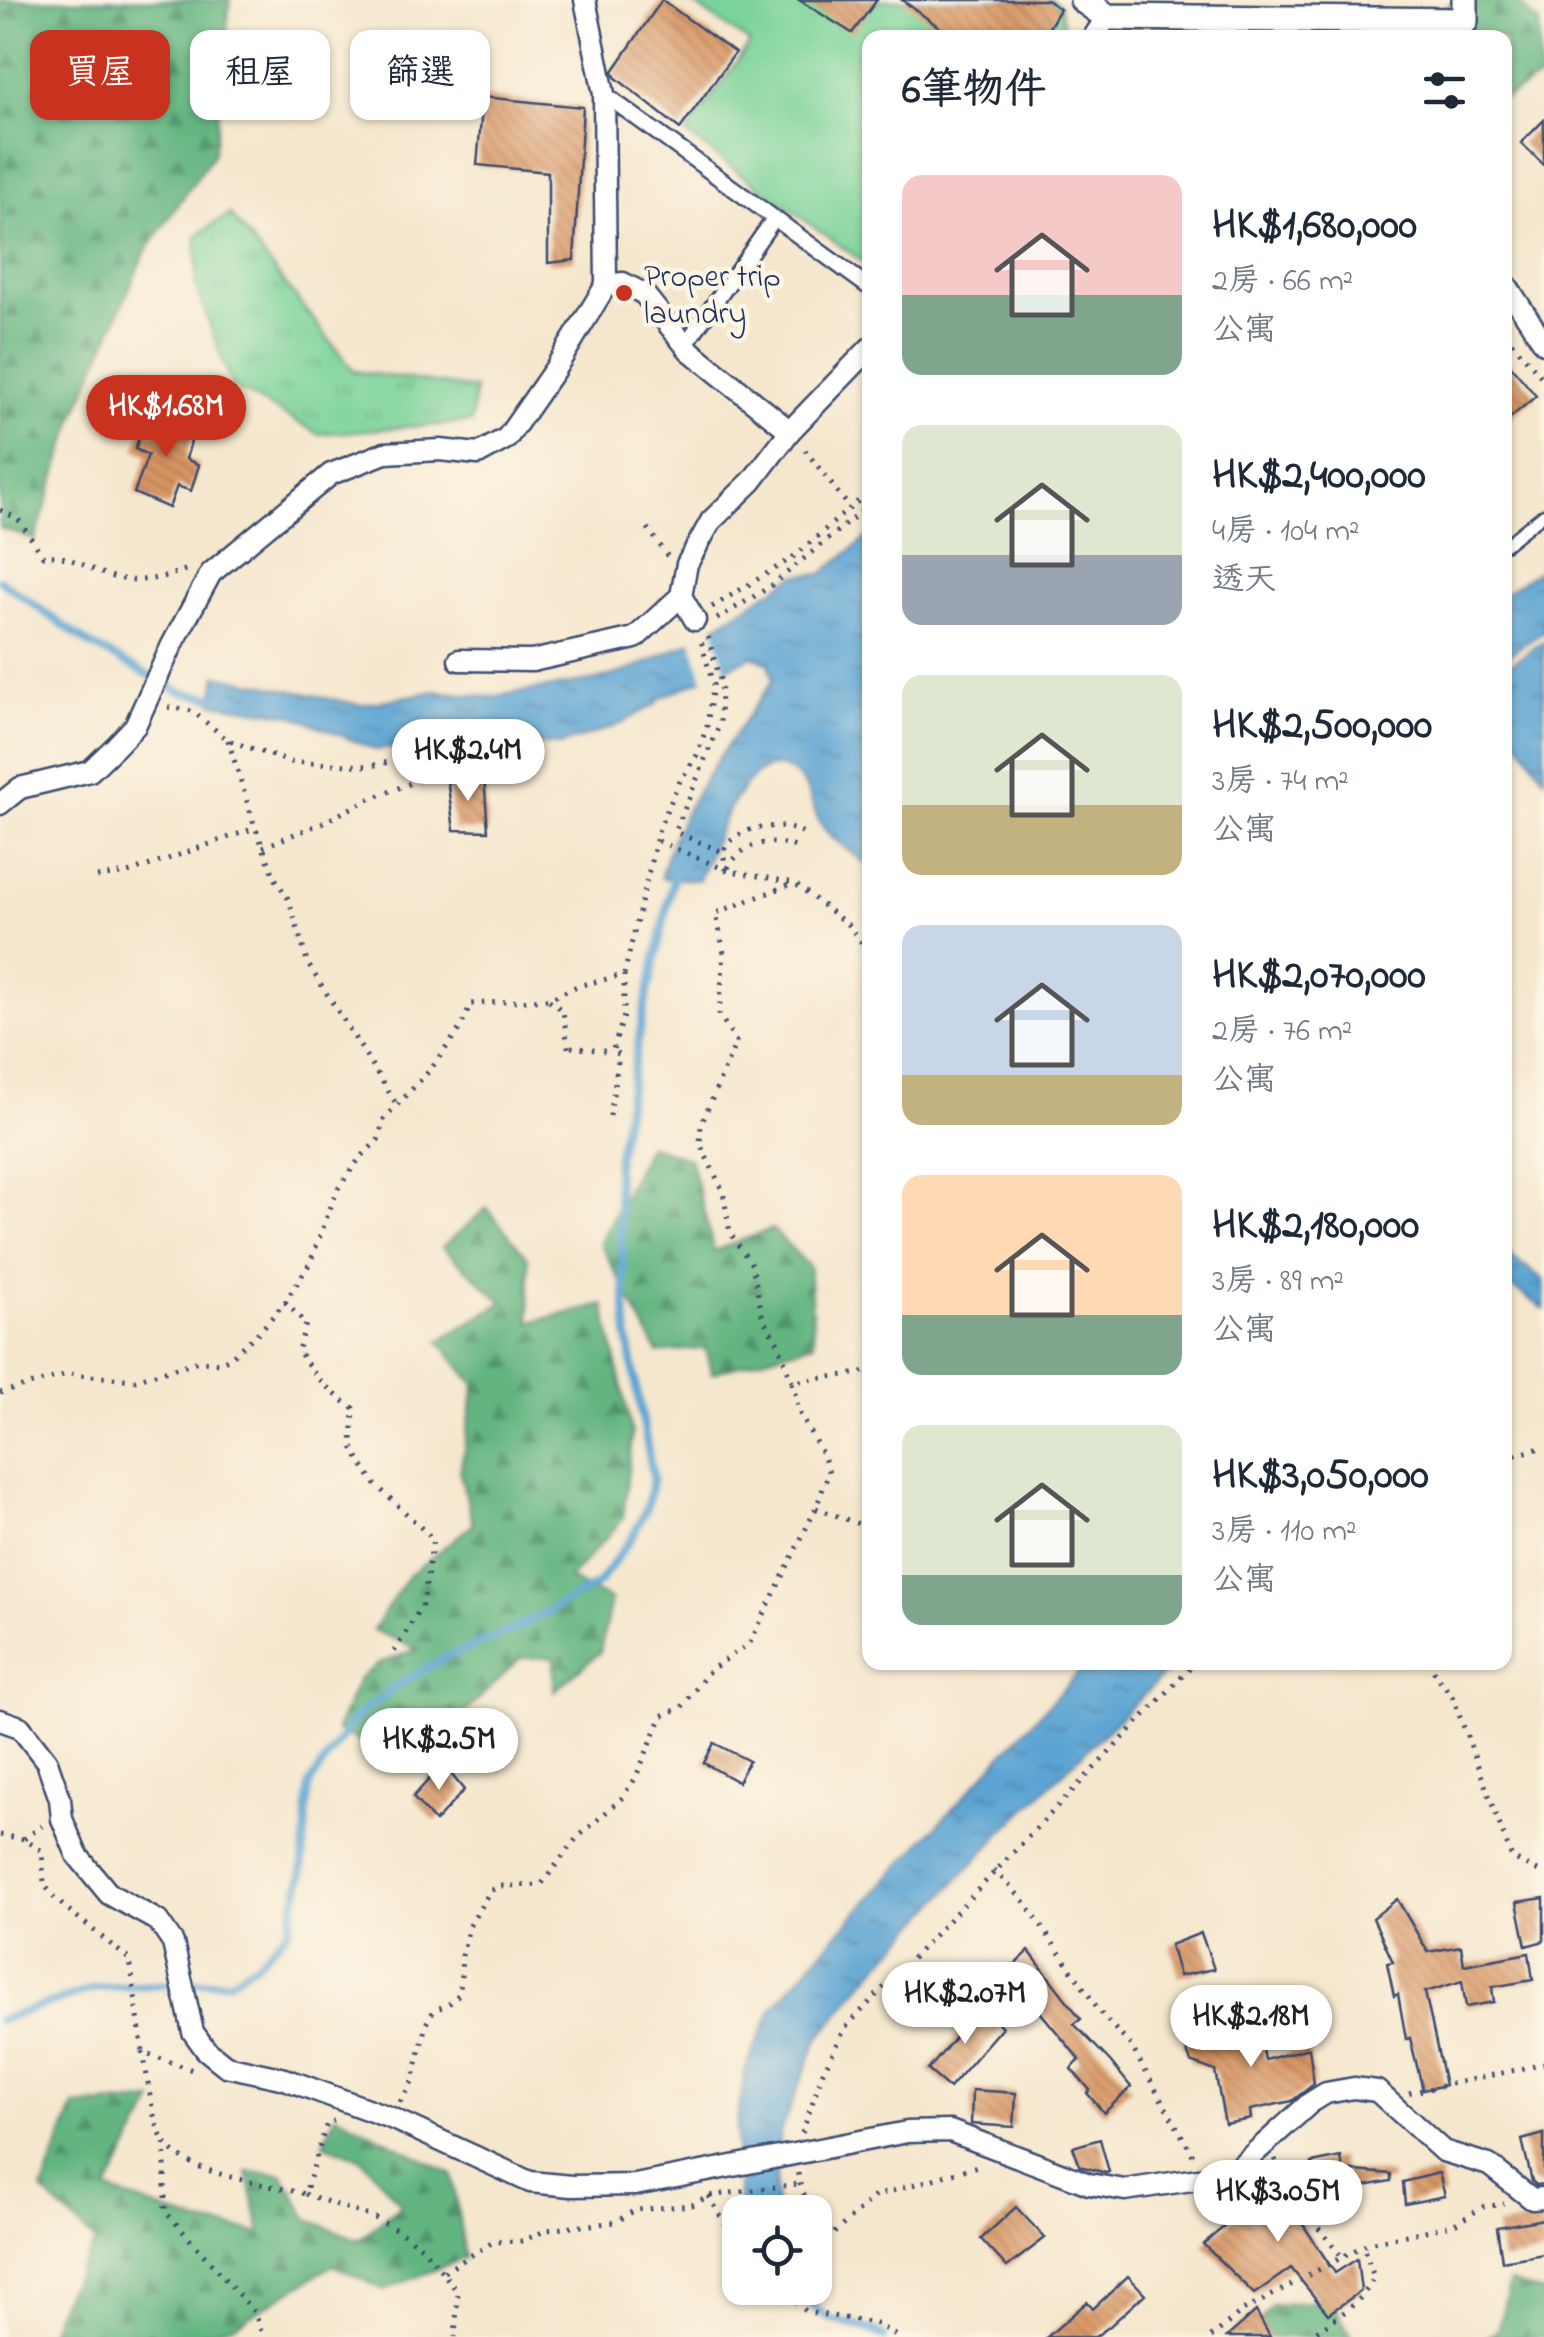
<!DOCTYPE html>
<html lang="zh-TW">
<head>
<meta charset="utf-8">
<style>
	body { margin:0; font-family:"Indie Flower","LXGW WenKai TC",sans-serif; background:#f6f6f7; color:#1f2937; height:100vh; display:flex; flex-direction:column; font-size:38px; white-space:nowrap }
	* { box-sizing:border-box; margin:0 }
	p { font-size:32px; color:#747a83 }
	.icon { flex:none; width:55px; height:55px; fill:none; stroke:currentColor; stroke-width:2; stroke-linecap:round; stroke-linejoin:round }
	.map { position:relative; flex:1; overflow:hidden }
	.sheet { position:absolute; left:862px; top:30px; width:650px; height:1640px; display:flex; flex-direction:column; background:#fff; border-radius:20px; box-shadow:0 2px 8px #0004 }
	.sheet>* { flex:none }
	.guide { position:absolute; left:30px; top:30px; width:682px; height:90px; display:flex; gap:20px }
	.buttons { position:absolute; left:722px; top:2195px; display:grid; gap:20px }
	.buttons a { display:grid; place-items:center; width:110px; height:110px; border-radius:20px; background:#fff; box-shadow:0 2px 8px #0004; font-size:50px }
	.price { position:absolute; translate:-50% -85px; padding:0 22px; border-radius:35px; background:#fff; color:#222; font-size:32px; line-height:65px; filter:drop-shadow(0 2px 5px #0008) }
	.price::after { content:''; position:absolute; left:50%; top:60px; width:30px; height:22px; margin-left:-15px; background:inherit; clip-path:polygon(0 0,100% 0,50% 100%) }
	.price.on { background:#c8321e; color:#fff }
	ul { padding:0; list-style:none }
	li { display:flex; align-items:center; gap:30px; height:250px; padding:0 40px }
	li span { display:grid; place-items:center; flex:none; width:280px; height:200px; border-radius:20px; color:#555 }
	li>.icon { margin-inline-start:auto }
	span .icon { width:120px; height:120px; fill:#fffc; stroke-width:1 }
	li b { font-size:42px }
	h2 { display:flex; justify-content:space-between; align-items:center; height:120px; padding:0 40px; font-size:42px }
	.chip { padding:0 35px; border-radius:20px; background:#fff; box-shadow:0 2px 8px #0004; font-size:35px; line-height:90px }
	.chip.on { background:#c8321e; color:#fff }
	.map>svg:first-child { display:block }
	.grass { fill:url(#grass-tufts); stroke:#4a817b; stroke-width:2.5 }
	.forest { fill:url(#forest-firs); stroke:#3f726f; stroke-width:2.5 }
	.garden { fill:#7ad398; stroke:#4a817b; stroke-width:2.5 }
	.water { fill:url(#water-ripples); stroke:#3c6a98; stroke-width:2.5 }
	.pier { fill:#f5e7cd }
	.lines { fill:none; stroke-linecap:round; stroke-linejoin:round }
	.stream { stroke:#5ca4d3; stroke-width:8 }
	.building { fill:url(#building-back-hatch) }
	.service-casing { stroke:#3c4b6f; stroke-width:15 }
	.pedestrian-casing { stroke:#3c4b6f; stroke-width:19 }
	.minor-casing { stroke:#3c4b6f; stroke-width:25 }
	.tertiary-casing { stroke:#3c4b6f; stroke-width:30 }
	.path { stroke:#3c4b6f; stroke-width:5; stroke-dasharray:2.5 8; stroke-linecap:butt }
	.service { stroke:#fff; stroke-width:10 }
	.pedestrian { stroke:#fff; stroke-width:14 }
	.minor { stroke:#fff; stroke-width:20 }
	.tertiary { stroke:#fff; stroke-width:25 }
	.poi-dot { fill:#c8321e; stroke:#fcf5e5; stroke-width:4 }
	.labels { text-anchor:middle; stroke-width:9; stroke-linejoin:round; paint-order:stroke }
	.poi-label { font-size:32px; fill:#1b2f5e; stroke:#fcf5e5; text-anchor:start }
</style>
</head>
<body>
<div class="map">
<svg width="1544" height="2337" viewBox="0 0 1544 2337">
	<defs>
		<pattern id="grass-tufts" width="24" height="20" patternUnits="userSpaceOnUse" patternTransform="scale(2.5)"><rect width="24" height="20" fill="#7ad398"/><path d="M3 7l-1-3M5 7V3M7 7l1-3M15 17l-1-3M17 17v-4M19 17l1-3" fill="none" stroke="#69b585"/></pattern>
		<pattern id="forest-firs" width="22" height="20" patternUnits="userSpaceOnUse" patternTransform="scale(2.5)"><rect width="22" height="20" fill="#63b580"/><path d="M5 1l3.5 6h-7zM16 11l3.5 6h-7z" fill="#51946c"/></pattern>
		<pattern id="water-ripples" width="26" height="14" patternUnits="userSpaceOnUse" patternTransform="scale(2.5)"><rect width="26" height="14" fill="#5ca4d3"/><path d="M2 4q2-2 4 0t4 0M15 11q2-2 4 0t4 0" fill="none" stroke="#4b86ae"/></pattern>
		<pattern id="building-back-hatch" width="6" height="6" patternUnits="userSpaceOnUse" patternTransform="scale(2.5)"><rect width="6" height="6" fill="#d99562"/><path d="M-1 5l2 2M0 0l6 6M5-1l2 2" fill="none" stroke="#af7a54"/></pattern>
	</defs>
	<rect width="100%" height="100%" fill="#fcf5e5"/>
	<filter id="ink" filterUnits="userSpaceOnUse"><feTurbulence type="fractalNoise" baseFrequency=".01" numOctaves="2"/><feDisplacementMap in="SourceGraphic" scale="20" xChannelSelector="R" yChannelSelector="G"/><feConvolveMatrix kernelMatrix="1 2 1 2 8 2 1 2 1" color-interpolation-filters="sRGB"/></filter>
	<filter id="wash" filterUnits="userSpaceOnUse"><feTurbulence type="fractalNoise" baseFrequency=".0048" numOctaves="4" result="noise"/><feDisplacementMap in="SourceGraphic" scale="40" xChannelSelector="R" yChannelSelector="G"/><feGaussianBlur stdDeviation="2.25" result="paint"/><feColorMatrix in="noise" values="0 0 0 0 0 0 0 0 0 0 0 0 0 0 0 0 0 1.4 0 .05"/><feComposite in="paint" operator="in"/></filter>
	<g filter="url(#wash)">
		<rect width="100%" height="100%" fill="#f5e7cd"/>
		<!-- grass -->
		<path class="grass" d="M230 214 354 371 475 389 471 422 319 434 232 386 196 287 197 235Z"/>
		<!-- forest -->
		<g class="forest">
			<path d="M0 0H230L214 153 144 254 75 416 35 540 0 528Z"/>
			<path d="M1456 0H1517L1539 24 1540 78 1505 98V38H1355L1350 32 1413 33Z"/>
			<path d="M649 1145 690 1159 714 1251 772 1229 809 1266 814 1343 712 1373 705 1348 658 1353 600 1243Z"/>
			<path d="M487 1208 528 1258 530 1322 604 1305 632 1434 623 1519 569 1579 611 1600 600 1652 554 1691V1657L520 1658 411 1766 336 1730 359 1678 380 1663 418 1649 373 1630 408 1576 473 1524 460 1473 475 1385 439 1341 503 1302 442 1247Z"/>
			<path d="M154 2101 107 2190 195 2222 261 2233 247 2172 282 2174 309 2220 359 2240 401 2204 362 2159 324 2144 335 2114 452 2174 465 2258 384 2290 333 2265 238 2323 197 2337H48L59 2305 96 2242 42 2191 74 2106Z"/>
			<path d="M1510 2282 1544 2293V2337H1486L1497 2331Z"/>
			<path d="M1332 2300 1351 2337H1250L1272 2305Z"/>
		</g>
		<!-- garden -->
		<path class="garden" d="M688 0H1052L1060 6 1066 37 870 38V267L686 134 750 43Z"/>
		<!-- water -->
		<g class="water">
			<path d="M870 535V867C856 855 834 842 823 827 811 811 812 786 793 773 745 740 712 850 699 880L661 878C672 813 736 735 773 680L769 663 753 656 658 699V703L616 726 560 745 438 743 376 750 292 715 213 703 217 675 361 705 435 691 490 697 597 680 633 669 693 641 796 575 822 574Z"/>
			<path d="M1544 567V631L1505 657V593Z"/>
			<path d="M1544 641V778L1505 720V668Z"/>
			<path d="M1505 1252 1544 1280V1309L1505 1282Z"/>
			<path d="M1087 1663H1176L1007 1827 862 1984 817 2041 780 2133 775 2190 777 2212H740V2218L736 2130 745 2071 773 2008 837 1934Z"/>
		</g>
		<!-- pier -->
		<g class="pier">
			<rect x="1138" y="0" width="102" height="38"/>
			<path d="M713 622 726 672 704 684 691 636Z"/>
		</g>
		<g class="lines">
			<!-- stream -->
			<g class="stream">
				<path d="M0 580 89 644 181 692 222 699"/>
				<path d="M0 2020 96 1988 229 1981 257 1963 288 1931 302 1876 309 1785 354 1719 399 1684 445 1658 523 1625 598 1584 634 1534 647 1506 653 1478 628 1339 616 1167 642 1020 675 872"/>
				<path d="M789 2288 830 2319 872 2330 884 2337"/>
			</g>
		</g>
		<g id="blocks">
			<!-- building -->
			<g class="building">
				<path d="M662 0 735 53 680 129 615 77 613 71Z"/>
				<path d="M799 0H877L852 33Z"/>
				<path d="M902 0H1047L1060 9 1043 38H954Z"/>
				<path d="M483 97 583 107 574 260 548 263V172L477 165Z"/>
				<path d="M1544 120V165L1521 143Z"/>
				<path d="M1505 359 1536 396 1505 422Z"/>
				<path d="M162 408 186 420V427L194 430 186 459 199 465 191 491 177 486 169 508 134 493 148 455 135 449 142 430 154 435Z"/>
				<path d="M484 776 488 831 454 830 447 779Z"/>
				<path d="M714 1743 749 1761 738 1782 704 1763Z"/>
				<path d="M443 1764 464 1790 435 1822 413 1797Z"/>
				<path d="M1544 1898V1941L1526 1946 1517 1902Z"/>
				<path d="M1397 1899 1428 1952 1461 1946 1464 1965 1529 1953 1533 1980 1492 1987 1494 2002 1466 2007 1462 1981 1425 1992 1445 2085 1423 2090 1410 2038 1406 2039 1398 1994 1394 1996 1387 1963 1393 1962 1373 1918Z"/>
				<path d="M1201 1933 1214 1969 1179 1976 1170 1945Z"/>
				<path d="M1029 1951 1081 2019 1074 2024 1110 2061 1131 2087 1104 2113 1087 2093 1090 2090 1071 2069 1080 2060 1007 1972Z"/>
				<path d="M982 2005 1002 2027 949 2088 928 2070Z"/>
				<path d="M1256 2012 1265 2060 1309 2048 1314 2084 1292 2101 1250 2110 1251 2119 1225 2124 1215 2071 1191 2062 1183 2042 1233 2036 1228 2017Z"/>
				<path d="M972 2090 1016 2093 1014 2127 971 2124Z"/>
				<path d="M1544 2134V2184L1536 2185 1532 2181 1522 2140Z"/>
				<path d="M1100 2139 1109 2172 1106 2173 1080 2166 1073 2147Z"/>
				<path d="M1341 2157 1343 2170 1391 2174V2181L1317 2195 1312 2163Z"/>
				<path d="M1263 2164 1335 2273 1357 2259 1361 2291 1328 2314 1291 2268 1254 2294 1203 2244 1242 2212 1229 2186 1247 2179Z"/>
				<path d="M1439 2173 1445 2196 1405 2204 1403 2182Z"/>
				<path d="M1016 2207 1045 2238 1007 2267 981 2239Z"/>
				<path d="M1544 2219V2254L1502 2261 1497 2227Z"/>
				<path d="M1128 2276 1145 2294 1110 2326 1095 2337H1047L1087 2302 1093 2309Z"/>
				<path d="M1256 2311 1270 2337H1227Z"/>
			</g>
		</g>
	</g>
	<g filter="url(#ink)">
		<use href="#blocks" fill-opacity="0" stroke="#3c4b6f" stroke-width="2.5"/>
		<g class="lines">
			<!-- service casing -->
			<g class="service-casing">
				<path id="service" d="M1505 545 1544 514"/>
			</g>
			<!-- pedestrian casing -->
			<g class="pedestrian-casing">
				<g id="pedestrian">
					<path d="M604 94 870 288"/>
					<path d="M685 345 774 219"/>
				</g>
			</g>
			<!-- minor casing -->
			<g class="minor-casing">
				<g id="minor">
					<path d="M1093 38 1107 17"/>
					<path d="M1505 283 1544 343"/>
					<path d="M606 285 623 283 644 294 689 350 790 431"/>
					<path d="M681 596 695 620"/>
					<path d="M459 660 532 661 635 638 681 596 687 564 711 521 752 481 790 431 870 348"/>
					<path d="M0 804 20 788 90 771 116 746 135 726 172 645 211 573 331 474 385 453 440 450 478 454 507 438 555 369 606 285 604 94 585 0"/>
					<path d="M0 1720 20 1727 47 1762 60 1799 62 1819 77 1855 109 1894 158 1921 173 1943 193 2032 206 2050 226 2066 285 2079 391 2118 530 2182 571 2186 635 2185 907 2132 950 2131 1089 2184 1125 2190 1205 2178 1238 2168 1310 2103 1326 2093 1354 2088 1377 2091 1443 2151 1489 2165 1532 2199 1544 2198"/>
				</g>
			</g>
			<!-- tertiary casing -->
			<g class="tertiary-casing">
				<path id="tertiary" d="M1083 0 1107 17 1465 21V0"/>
			</g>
			<!-- path -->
			<g class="path">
				<path d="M1505 334 1544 380"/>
				<path d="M805 450 850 508"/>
				<path d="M0 510 18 519 43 556C68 553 87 569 110 576 138 585 162 578 188 569"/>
				<path d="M648 528 668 557"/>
				<path d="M712 607 792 558 870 491"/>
				<path d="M717 619 771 586 870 504"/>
				<path d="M708 637 721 683 720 723 675 832 723 852"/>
				<path d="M168 707 192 711 228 740 290 762 370 766 438 752 449 757"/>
				<path d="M228 740 254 824 275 878 289 900 308 964 397 1105"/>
				<path d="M658 841 726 870 794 883 847 924 870 953"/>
				<path d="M263 847 322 823 367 800 451 768"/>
				<path d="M728 868C744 840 773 838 801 849"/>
				<path d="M726 870 723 852C736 823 784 821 808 835"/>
				<path d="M97 877 128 873 255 828"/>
				<path d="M549 1000 563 1011 569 1054"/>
				<path d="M571 1047 612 1052"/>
				<path d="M610 1116 619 1054 612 1052 624 1016V975"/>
				<path d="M285 1302 306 1324 298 1350C313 1374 330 1393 354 1408L352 1445 360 1461 375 1484 433 1539 423 1604 391 1657"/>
				<path d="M792 1382 777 1341 763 1319 752 1265 730 1233 723 1191 700 1144 701 1125 736 1042 719 1014 724 953 716 913 794 883"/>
				<path d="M0 1393 68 1374 135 1380 199 1361 219 1363 230 1358 262 1329 285 1302 310 1263 337 1190 359 1159 378 1140 384 1119 431 1069 461 1027 471 1004 549 999 577 986 624 975 659 828 680 781 697 755 707 726 713 685 700 637"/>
				<path d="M1505 1458 1544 1447"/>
				<path d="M816 1508 864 1526 870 1532"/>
				<path d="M1427 1662 1453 1698 1512 1858 1544 1874"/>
				<path d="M0 1835 24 1839 42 1851 44 1884 55 1899 130 1960 143 2052 198 2072"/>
				<path d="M24 1839 42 1826"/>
				<path d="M994 1870 1024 1901 1103 2016 1131 2046 1194 2157"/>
				<path d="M143 2052C148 2076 151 2125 166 2144 189 2175 268 2184 305 2194L327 2123 334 2121"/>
				<path d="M1409 2093 1544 2064"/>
				<path d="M400 2102 413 2081 426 2024 434 2010 448 2005 460 1993 462 1956 469 1927 490 1891 500 1886 541 1885 576 1839 621 1799 635 1779 662 1716 682 1707 709 1671 750 1643 816 1508 829 1472 824 1457 800 1414 792 1382 860 1373 870 1369"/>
				<path d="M802 2133 823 2072 846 2027 1196 1662"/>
				<path d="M165 2143V2211L255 2313 263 2337"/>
				<path d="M1275 2159 1297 2210 1310 2218 1343 2258"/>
				<path d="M798 2173C800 2198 819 2216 834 2233"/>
				<path d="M305 2194 375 2218 401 2232 423 2248 458 2292 455 2337"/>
				<path d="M709 2196 740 2250"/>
				<path d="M815 2258 834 2233 875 2196 981 2165"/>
				<path d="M444 2272 493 2242 522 2241 547 2230 616 2222 635 2210 692 2205 709 2196 798 2184"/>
				<path d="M780 2288 807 2312 875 2323 898 2337"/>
				<path d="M1211 2337 1243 2311 1368 2243 1453 2225 1483 2207 1504 2204"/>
				<path d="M1308 2337C1334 2318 1360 2307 1374 2277L1363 2246"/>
			</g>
			<!-- service -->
			<use href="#service" class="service"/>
			<!-- pedestrian -->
			<use href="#pedestrian" class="pedestrian"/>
			<!-- minor -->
			<use href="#minor" class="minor"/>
			<!-- tertiary -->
			<use href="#tertiary" class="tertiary"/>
		</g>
	</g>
	<!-- markers -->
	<circle class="poi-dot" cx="624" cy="293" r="10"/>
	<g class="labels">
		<!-- poi labels -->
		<g class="poi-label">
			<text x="644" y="286">Proper trip<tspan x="644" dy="37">laundry</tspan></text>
		</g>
	</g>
</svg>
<div class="buttons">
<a><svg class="icon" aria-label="locate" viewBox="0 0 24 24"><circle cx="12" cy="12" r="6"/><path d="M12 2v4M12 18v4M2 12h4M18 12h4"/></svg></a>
</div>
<b class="price on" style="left:166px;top:460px">HK$1.68M</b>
<b class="price" style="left:468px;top:804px">HK$2.4M</b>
<b class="price" style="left:439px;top:1793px">HK$2.5M</b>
<b class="price" style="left:965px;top:2047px">HK$2.07M</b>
<b class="price" style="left:1251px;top:2070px">HK$2.18M</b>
<b class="price" style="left:1278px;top:2245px">HK$3.05M</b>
<div class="guide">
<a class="chip on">買屋</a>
<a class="chip">租屋</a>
<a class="chip">篩選</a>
</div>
<section class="sheet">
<h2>6筆物件<svg class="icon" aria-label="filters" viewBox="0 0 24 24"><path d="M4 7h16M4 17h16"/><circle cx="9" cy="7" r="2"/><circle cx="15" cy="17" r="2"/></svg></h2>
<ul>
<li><span style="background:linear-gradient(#f6c9c9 60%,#7fa58c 0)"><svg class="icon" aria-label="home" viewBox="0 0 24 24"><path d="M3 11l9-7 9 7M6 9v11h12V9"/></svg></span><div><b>HK$1,680,000</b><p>2房 · 66 m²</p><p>公寓</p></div></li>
<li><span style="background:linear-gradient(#dfe7d0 65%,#9aa5b1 0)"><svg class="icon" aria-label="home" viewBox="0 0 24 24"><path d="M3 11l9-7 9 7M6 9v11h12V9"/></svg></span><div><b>HK$2,400,000</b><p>4房 · 104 m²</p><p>透天</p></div></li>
<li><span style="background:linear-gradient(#dfe7d0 65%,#c2b280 0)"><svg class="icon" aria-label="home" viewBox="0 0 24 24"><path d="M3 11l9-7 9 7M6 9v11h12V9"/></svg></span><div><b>HK$2,500,000</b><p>3房 · 74 m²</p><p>公寓</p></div></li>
<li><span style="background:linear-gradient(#c9d6e8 75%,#c2b280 0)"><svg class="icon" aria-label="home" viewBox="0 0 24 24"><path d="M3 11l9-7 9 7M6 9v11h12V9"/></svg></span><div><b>HK$2,070,000</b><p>2房 · 76 m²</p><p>公寓</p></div></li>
<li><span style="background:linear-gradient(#ffd9b3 70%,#7fa58c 0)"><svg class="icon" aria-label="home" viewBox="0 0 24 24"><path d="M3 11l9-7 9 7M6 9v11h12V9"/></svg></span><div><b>HK$2,180,000</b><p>3房 · 89 m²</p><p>公寓</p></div></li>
<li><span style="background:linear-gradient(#dfe7d0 75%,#7fa58c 0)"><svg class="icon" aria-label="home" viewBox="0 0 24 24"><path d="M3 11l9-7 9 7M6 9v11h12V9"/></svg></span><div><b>HK$3,050,000</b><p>3房 · 110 m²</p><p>公寓</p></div></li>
</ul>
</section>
</div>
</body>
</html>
